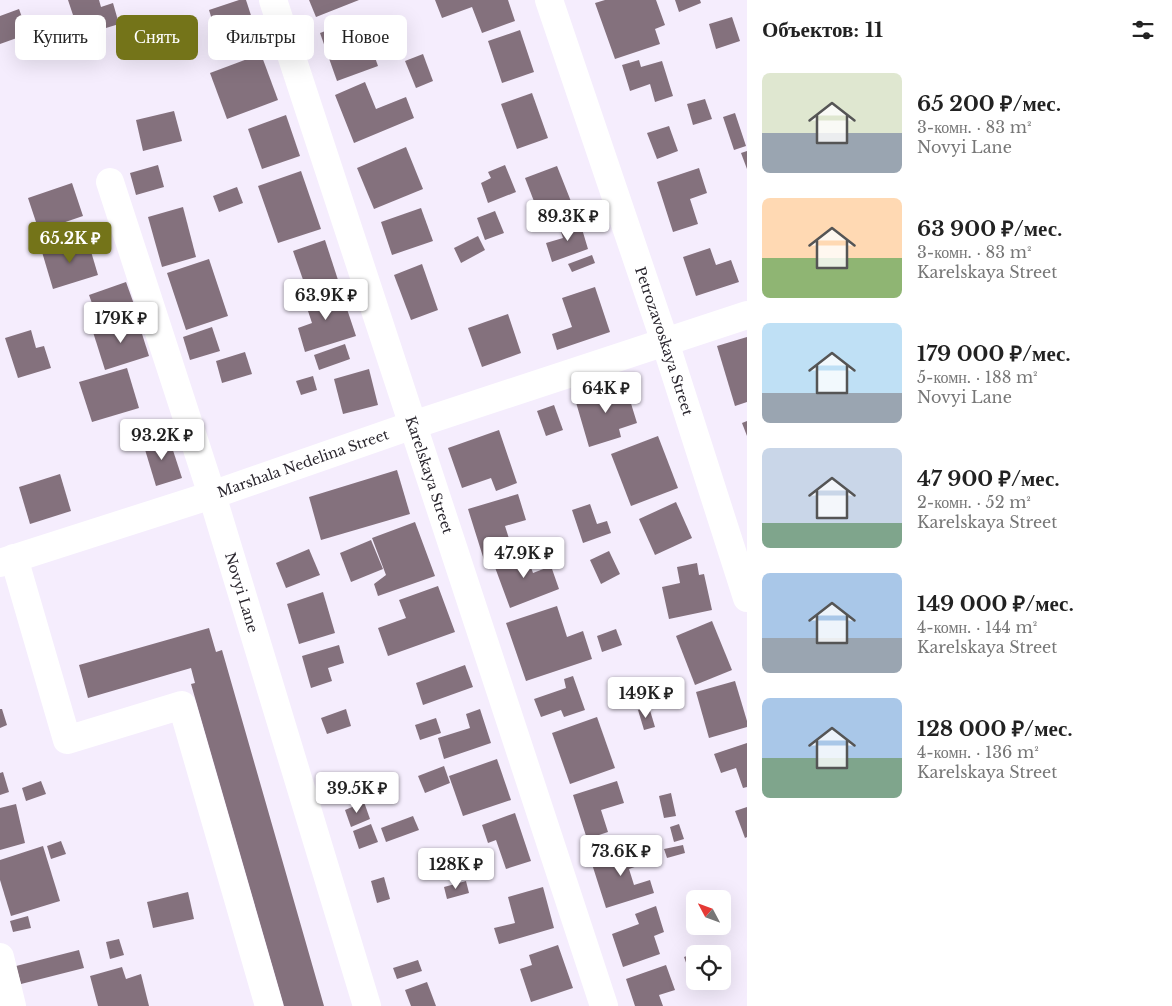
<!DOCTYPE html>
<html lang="ru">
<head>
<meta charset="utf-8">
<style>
	body { margin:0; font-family:"Libre Baskerville",serif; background:#f6f6f6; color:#222; height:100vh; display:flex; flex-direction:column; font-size:19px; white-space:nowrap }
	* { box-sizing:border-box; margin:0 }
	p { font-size:16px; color:#767676 }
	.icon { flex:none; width:28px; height:28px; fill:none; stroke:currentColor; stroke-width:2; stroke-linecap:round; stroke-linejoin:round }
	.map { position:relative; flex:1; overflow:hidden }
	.drawer { display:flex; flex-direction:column; background:#fff; width:425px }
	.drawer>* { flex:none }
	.banner { position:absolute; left:15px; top:15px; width:475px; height:45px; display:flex; gap:10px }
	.needle { width:32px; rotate:311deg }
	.fabs { position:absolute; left:686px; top:890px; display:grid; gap:10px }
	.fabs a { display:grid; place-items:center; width:45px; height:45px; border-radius:8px; background:#fff; box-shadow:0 5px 20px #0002; font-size:25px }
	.price { position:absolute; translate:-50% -42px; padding:0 11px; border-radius:5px; background:#fff; color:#222; font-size:16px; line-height:32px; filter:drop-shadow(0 1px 2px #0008) }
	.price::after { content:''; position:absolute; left:50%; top:30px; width:15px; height:11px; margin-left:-8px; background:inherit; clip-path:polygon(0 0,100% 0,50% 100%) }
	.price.on { background:#747419; color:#fff }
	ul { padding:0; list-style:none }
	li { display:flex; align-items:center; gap:15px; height:125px; padding:0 15px }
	li span { display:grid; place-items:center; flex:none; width:140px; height:100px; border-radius:8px; color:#555 }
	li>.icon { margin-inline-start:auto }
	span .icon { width:60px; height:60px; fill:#fffc; stroke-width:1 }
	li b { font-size:21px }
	h2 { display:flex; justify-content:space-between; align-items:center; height:60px; padding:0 15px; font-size:21px }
	.chip { padding:0 18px; border-radius:8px; background:#fff; box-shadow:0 5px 20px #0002; font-size:18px; line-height:45px }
	.chip.on { background:#747419; color:#fff }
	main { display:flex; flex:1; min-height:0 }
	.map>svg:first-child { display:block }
	.building { fill:#84717d }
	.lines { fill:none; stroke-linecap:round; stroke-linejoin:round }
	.minor { stroke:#fff; stroke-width:28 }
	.labels { text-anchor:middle; stroke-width:4; stroke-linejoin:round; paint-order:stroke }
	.street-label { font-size:14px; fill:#29252d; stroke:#fff }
</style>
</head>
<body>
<main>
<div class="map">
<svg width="747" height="1006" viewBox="0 0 747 1006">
	<rect width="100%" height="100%" fill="#f5edfd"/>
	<!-- building -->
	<g class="building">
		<path d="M68 0H99L101 7 113 3 119 24 80 36Z"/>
		<path d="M239 0H246L258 37 221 49 209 10Z"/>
		<path d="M309 0H359L316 17Z"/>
		<path d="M435 0H508L515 21 482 33 472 7 442 18Z"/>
		<path d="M605 0H656L665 25 655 29 660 44 615 59 595 3Z"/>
		<path d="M675 0H700L701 3 679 12Z"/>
		<path d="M19 9 28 34 0 44V16Z"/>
		<path d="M732 17 740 41 716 49 709 24Z"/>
		<path d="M361 18 378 66 337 81 320 33Z"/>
		<path d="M520 30 534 72 502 83 488 41Z"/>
		<path d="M261 54 278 100 227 119 210 73Z"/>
		<path d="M423 54 433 81 416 88 405 61Z"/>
		<path d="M639 60 641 67 662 61 673 96 655 102 650 84 630 91 622 65Z"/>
		<path d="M365 82 376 109 406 97 414 118 354 143 335 95Z"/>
		<path d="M532 93 548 138 517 149 501 104Z"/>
		<path d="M705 99 712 119 693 125 687 104Z"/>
		<path d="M174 111 182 141 143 151 136 120Z"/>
		<path d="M735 113 746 146 734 150 723 117Z"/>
		<path d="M286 115 300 156 262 169 248 129Z"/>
		<path d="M669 126 678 151 657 159 647 133Z"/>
		<path d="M406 147 423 189 374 209 357 168Z"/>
		<path d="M747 151V169L741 153Z"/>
		<path d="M158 165 164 187 136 195 130 173Z"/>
		<path d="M505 165 516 192 488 203 481 183 491 178 488 172Z"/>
		<path d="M557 166 574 209 542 222 525 178Z"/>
		<path d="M699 168 707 193 690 199 698 224 673 232 657 182Z"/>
		<path d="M301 171 321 229 278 243 258 186Z"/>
		<path d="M72 183 83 216 39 231 28 198Z"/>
		<path d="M237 187 243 203 219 212 213 196Z"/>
		<path d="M183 207 196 257 162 267 148 217Z"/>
		<path d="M421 208 433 241 392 255 381 222Z"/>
		<path d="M495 211 504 233 485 240 477 218Z"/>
		<path d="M579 219 588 249 552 262 546 243 563 238 559 226Z"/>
		<path d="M478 236 485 250 461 263 454 248Z"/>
		<path d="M87 238 98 275 53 289 42 252Z"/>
		<path d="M325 240 339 283 308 294 293 251Z"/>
		<path d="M710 248 716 265 731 260 739 282 696 296 683 257Z"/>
		<path d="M592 255 595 263 572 272 568 264Z"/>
		<path d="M209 259 228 316 186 330 167 273Z"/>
		<path d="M422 264 438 310 411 320 394 275Z"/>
		<path d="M126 282 135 307 98 320 89 295Z"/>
		<path d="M595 287 610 332 557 350 552 334 572 327 562 298Z"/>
		<path d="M340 288 356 336 305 352 298 328 312 323 304 299Z"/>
		<path d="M508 314 521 353 482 367 468 328Z"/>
		<path d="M137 318 149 356 105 370 93 332Z"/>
		<path d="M212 327 220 351 190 360 183 337Z"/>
		<path d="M31 330 36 348 44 346 51 368 18 378 5 338Z"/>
		<path d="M747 337V402L735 406 717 346Z"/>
		<path d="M345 344 350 359 319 370 314 355Z"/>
		<path d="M245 352 252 374 222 383 216 361Z"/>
		<path d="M127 368 139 408 92 422 79 382Z"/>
		<path d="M369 369 378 405 343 414 334 379Z"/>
		<path d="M313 376 317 390 301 395 296 381Z"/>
		<path d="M625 384 637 423 619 429 621 437 589 447 575 399Z"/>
		<path d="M554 405 563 430 546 436 537 411Z"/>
		<path d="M747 421V436L742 423Z"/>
		<path d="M499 430 517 483 496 491 491 478 462 488 448 448Z"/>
		<path d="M168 435 182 478 156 486 143 443Z"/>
		<path d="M658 436 678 488 631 506 611 454Z"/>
		<path d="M397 470 410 514 321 540 309 497Z"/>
		<path d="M60 474 71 511 30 524 19 487Z"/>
		<path d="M518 494 526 520 505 526 513 551 484 560 468 509Z"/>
		<path d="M676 502 692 538 655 555 639 519Z"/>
		<path d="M590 504 597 524 607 521 611 533 583 543 572 510Z"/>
		<path d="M415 522 435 576 378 596 374 584 386 575 372 538Z"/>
		<path d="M371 540 383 569 351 582 340 553Z"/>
		<path d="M309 549 320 575 286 588 276 563Z"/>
		<path d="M525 550 533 573 551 566 559 589 510 608 493 562Z"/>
		<path d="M609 551 620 574 601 584 590 560Z"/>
		<path d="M697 563 699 575 704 574 712 610 669 619 662 587 680 583 677 567Z"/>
		<path d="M438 586 455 632 388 656 378 628 406 618 399 600Z"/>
		<path d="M323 592 335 633 299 644 287 604Z"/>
		<path d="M557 606 567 637 583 631 592 659 526 681 506 623Z"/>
		<path d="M712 621 732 670 695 685 676 636Z"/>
		<path d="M209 628 216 652 222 650 324 1006H284L191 684 195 683 191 668 88 698 79 665Z"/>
		<path d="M616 629 622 645 602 652 597 636Z"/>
		<path d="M339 645 344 663 328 668 332 681 311 688 302 656Z"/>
		<path d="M465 665 473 687 423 705 416 683Z"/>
		<path d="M573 676 585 710 564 717 561 710 541 717 534 699 566 688 564 679Z"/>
		<path d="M735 681 747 721V727L709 738 696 692Z"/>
		<path d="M649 707 655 727 644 730 638 710Z"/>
		<path d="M0 709H2L7 725 0 728Z"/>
		<path d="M346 709 351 726 327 734 321 718Z"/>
		<path d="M480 709 491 743 444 759 438 738 470 728 466 714Z"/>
		<path d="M597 717 615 768 570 784 552 733Z"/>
		<path d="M436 718 441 733 420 740 415 725Z"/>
		<path d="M747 743V787L743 788 736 768 721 773 714 754Z"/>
		<path d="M497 759 511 800 463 816 449 776Z"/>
		<path d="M444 766 450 783 425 793 418 776Z"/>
		<path d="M3 772 9 792 0 795V773Z"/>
		<path d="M41 781 46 794 26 801 22 788Z"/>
		<path d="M617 781 624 803 601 810 608 832 587 839 573 795Z"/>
		<path d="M671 793 676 816 664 818 659 796Z"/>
		<path d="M364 802 370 819 351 827 345 810Z"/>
		<path d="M16 804 25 843 0 850V808Z"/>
		<path d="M747 807V837L745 838 735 811Z"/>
		<path d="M515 813 531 861 506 869 496 840 488 843 482 825Z"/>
		<path d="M413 816 419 830 386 842 381 828Z"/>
		<path d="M371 824 378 842 359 849 353 831Z"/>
		<path d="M679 824 684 839 674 842 670 827Z"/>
		<path d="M61 841 66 854 51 859 47 846Z"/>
		<path d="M643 845 649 862 629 869 634 885 650 880 654 893 606 908 591 861Z"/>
		<path d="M683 845 685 853 667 858 664 849Z"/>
		<path d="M43 846 60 901 11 916 0 880V860Z"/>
		<path d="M384 877 390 899 377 903 371 881Z"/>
		<path d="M466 881 469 893 447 899 444 887Z"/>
		<path d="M543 887 554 928 499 944 494 928 515 923 508 897Z"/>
		<path d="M188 892 194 919 153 928 147 902Z"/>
		<path d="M656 906 664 932 654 936 660 954 623 967 612 934 639 924 635 914Z"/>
		<path d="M28 916 31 928 13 932 10 921Z"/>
		<path d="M119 939 124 955 110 959 106 942Z"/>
		<path d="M558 945 573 988 531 1002 520 969 532 965 529 955Z"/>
		<path d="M711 947 714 954H695V972L690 974 684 957Z"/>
		<path d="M79 950 84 968 21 984 16 966Z"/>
		<path d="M418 960 422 971 397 979 393 968Z"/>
		<path d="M666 965 675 990 659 995 663 1006H635L626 979Z"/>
		<path d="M122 967 126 979 141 974 149 1006H98L90 976Z"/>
		<path d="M427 982 436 1006H411L405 990Z"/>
	</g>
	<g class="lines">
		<!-- minor -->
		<g class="minor">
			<path id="s1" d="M273 0 604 1006"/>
			<path id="s2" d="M549 0 665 342 747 598"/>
			<path id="s3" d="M110 182 212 495 367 1006"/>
			<path d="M14 558 67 740 182 705 269 1006"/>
			<path id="s4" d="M0 563 212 495 413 425 747 315"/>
			<path d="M0 957 12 1006"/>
		</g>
	</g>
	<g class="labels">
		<!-- street labels -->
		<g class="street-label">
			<text dy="5" stroke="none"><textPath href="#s2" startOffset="360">Petrozavoskaya Street</textPath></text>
			<text dy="5" stroke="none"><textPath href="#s4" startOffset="319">Marshala Nedelina Street</textPath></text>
			<text dy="5" stroke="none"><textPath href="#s1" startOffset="500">Karelskaya Street</textPath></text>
			<text dy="5" stroke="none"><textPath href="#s3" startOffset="431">Novyi Lane</textPath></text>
		</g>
	</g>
</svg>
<div class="fabs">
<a><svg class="needle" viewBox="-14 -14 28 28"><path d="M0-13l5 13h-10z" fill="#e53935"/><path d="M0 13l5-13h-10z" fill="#767676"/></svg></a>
<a><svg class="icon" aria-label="locate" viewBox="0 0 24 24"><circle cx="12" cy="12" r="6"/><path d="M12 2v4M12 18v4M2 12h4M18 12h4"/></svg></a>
</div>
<b class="price" style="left:568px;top:242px">89.3K ₽</b>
<b class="price on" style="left:70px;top:264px">65.2K ₽</b>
<b class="price" style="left:326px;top:321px">63.9K ₽</b>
<b class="price" style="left:121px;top:344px">179K ₽</b>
<b class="price" style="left:606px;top:414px">64K ₽</b>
<b class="price" style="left:162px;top:461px">93.2K ₽</b>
<b class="price" style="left:524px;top:579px">47.9K ₽</b>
<b class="price" style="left:646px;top:719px">149K ₽</b>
<b class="price" style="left:357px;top:814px">39.5K ₽</b>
<b class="price" style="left:621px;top:877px">73.6K ₽</b>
<b class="price" style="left:456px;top:890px">128K ₽</b>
<div class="banner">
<a class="chip">Купить</a>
<a class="chip on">Снять</a>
<a class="chip">Фильтры</a>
<a class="chip">Новое</a>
</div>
</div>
<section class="drawer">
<h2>Объектов: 11<svg class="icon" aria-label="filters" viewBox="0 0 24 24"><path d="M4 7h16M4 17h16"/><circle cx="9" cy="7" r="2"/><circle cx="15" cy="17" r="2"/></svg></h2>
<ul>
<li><span style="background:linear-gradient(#dfe7d0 60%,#9aa5b1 0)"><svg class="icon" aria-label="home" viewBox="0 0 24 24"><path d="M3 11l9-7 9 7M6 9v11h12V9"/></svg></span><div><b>65 200 ₽/мес.</b><p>3-комн. · 83 m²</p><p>Novyi Lane</p></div></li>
<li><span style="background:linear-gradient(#ffd9b3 60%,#8fb573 0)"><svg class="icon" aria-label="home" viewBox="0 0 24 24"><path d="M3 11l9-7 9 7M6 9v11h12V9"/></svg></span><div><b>63 900 ₽/мес.</b><p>3-комн. · 83 m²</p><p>Karelskaya Street</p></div></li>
<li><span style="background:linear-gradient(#bfe0f5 70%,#9aa5b1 0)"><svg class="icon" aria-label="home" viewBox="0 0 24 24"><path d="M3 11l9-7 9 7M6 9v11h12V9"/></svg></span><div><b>179 000 ₽/мес.</b><p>5-комн. · 188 m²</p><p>Novyi Lane</p></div></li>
<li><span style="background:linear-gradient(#c9d6e8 75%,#7fa58c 0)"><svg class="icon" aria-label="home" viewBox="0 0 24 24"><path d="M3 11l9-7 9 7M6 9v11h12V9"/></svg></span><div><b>47 900 ₽/мес.</b><p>2-комн. · 52 m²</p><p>Karelskaya Street</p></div></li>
<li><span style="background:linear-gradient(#a9c7e8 65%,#9aa5b1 0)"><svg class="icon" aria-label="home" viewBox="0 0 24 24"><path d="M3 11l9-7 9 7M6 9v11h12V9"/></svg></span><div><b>149 000 ₽/мес.</b><p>4-комн. · 144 m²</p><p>Karelskaya Street</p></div></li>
<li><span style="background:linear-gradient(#a9c7e8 60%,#7fa58c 0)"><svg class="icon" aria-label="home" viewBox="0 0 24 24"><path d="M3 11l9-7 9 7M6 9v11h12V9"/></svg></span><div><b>128 000 ₽/мес.</b><p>4-комн. · 136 m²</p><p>Karelskaya Street</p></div></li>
</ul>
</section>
</main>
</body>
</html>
